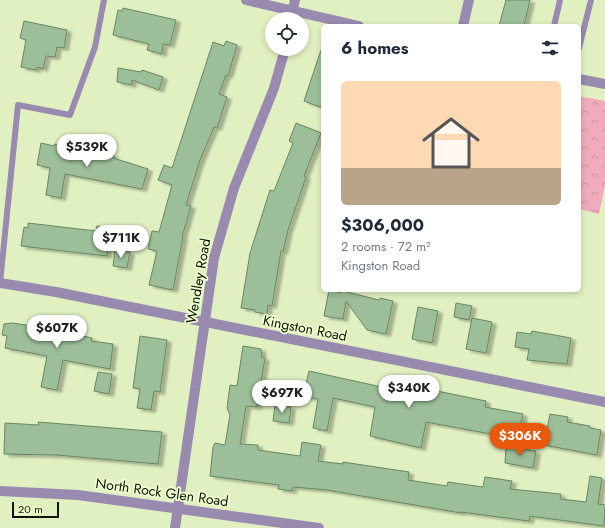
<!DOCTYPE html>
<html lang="en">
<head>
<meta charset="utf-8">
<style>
	body { margin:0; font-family:Jost,sans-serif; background:#f2f2f3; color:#1f2937; height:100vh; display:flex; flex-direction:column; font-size:15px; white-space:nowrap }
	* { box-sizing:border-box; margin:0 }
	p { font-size:13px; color:#747a83 }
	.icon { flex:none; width:22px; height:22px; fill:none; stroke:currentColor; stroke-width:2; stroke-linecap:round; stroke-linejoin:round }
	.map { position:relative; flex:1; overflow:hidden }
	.side { position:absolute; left:321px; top:24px; width:260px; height:268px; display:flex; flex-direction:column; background:#fff; border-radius:6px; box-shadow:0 2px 6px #0003 }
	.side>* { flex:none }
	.fabs { position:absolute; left:265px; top:12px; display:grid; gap:8px }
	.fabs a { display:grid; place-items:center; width:44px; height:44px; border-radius:50%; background:#fff; box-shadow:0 2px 6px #0003; font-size:20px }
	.scale { position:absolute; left:12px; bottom:10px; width:47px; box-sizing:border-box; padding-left:4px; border:2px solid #0f1404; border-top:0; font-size:11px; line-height:14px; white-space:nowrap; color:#0f1404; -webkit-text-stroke:3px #eefece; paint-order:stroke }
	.price { position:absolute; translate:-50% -34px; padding:0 9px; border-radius:14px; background:#fff; color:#222; font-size:13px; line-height:26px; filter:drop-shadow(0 1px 2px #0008) }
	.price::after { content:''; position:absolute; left:50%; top:24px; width:12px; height:9px; margin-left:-6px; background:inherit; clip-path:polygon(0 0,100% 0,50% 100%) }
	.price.on { background:#ea580c; color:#fff }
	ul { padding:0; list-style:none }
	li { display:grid; align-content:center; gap:8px; height:212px; padding:0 20px }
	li+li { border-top:1px solid #e0e1e3 }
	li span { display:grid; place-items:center; height:124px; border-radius:6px; color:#555 }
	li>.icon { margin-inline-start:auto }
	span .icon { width:72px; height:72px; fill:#fffc; stroke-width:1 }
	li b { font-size:17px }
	h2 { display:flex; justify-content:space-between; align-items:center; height:48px; padding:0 20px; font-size:17px }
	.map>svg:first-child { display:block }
	.forest { fill:url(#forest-crowns) }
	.building { fill:#9cbe98; stroke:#678763; filter:url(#shadow) }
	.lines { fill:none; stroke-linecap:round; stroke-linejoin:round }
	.service { stroke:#998ab0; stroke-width:6 }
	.minor { stroke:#998ab0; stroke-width:10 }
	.tertiary { stroke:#998ab0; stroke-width:10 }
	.labels { text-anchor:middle; stroke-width:3.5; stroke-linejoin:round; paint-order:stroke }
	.street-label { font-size:14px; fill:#0f1404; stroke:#eefece }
</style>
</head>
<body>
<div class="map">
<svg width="605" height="528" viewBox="0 0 605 528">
	<defs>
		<pattern id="forest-crowns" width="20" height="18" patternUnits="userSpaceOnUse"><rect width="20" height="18" fill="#f0acbd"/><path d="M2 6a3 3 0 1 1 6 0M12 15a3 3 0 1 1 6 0" fill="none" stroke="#cd93a1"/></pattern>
		<filter id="shadow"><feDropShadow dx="4.5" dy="2.5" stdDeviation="1" flood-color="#0004"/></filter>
	</defs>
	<rect width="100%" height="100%" fill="#e1f0c1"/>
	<!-- forest -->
	<path class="forest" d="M579 96 605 101V186L599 214 579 209Z"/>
	<!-- building -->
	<g class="building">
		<path d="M506 0H530L524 26H499Z"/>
		<path d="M123 8 176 20 170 45 163 44 162 54 147 50 149 44 113 35 118 10 122 11Z"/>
		<path d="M24 21 67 30 64 48 57 47 55 57 46 56 43 69 37 67 36 70 21 67 26 40 20 38Z"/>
		<path d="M226 41 237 45 228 76 226 75 219 94 227 97 217 128 214 127 200 160 186 205 191 206 182 237H183L173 290 149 285 157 251 148 249 152 231 159 232 172 185 158 180 164 165 172 168 213 42 224 46Z"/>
		<path d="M321 50 323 51V108L304 101Z"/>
		<path d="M118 68 141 72 142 70 163 77 159 90 132 80V85L117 82Z"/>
		<path d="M296 123 321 133 304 176 306 177 288 230 283 252 281 251 272 306 268 305 267 314 255 312V310L241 308 250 253 270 190 274 191 293 143 289 141Z"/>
		<path d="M41 143 54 146 55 144 114 155 113 158 148 169 142 189 65 174 61 198 46 195 50 168 37 165Z"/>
		<path d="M28 223 96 231 97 226 111 228 107 256 21 246 24 227 28 228Z"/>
		<path d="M115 249 130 252 127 268 113 266Z"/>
		<path d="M329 290 341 293 339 290 379 300 380 298 393 301 386 334 367 330 346 301 343 319 324 316Z"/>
		<path d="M456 303 472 306 469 320 454 317Z"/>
		<path d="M418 307 438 311 432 343 412 339Z"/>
		<path d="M472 318 492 322 486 353 466 349Z"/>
		<path d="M12 323 40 327 41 323 59 327 58 331 92 338 91 341 113 344 110 369 63 360 57 390 41 387 47 356 5 348 7 336 2 335 4 324Z"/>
		<path d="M532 331 571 338 567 364 527 360 529 349 515 347 517 332 531 334Z"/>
		<path d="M140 336 167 340 160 392 154 391 151 410 137 408 140 389 133 388Z"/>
		<path d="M243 346 261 349 262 358H265L257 407 246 406 240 444 258 445V450L300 456 302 442 321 445 318 461 343 464V462L409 472 408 480 447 486 448 482 483 487 485 477 512 481 510 489 561 494 560 499 586 502 590 476 602 478 598 504 605 505 604 526 530 516 529 521 461 512V513L327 490 293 487 292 491 278 489 279 485 210 476 213 447 215 443 225 445 230 415 227 408 230 385 237 386Z"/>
		<path d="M309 371 386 388 388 381 486 401 485 407 523 414 518 439 426 422 421 448 370 436 375 407 333 398 327 431 313 428 318 399 303 396Z"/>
		<path d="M98 372 112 374 109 394 94 391Z"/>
		<path d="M275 405 291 407 289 423 273 421Z"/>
		<path d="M550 414 568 417 567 422 590 426V428L601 430 597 455 544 445Z"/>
		<path d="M38 422 162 432 158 464 57 455 4 454 5 423 39 425Z"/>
		<path d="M506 447 536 451 533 468 505 463Z"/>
	</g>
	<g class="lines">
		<!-- service -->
		<g class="service">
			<path d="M554 26 560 0"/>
			<path d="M579 48 591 0"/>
			<path d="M0 283 18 105 70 115 95 47 104 0"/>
		</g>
		<!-- minor -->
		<g class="minor">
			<path d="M246 0 359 26"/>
			<path d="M291 19 295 0"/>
			<path d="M463 26 469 0"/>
			<path d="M579 79 605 84"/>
			<path d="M0 283 56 292 605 402"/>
			<path d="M175 528 214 258 234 188 274 88 285 49"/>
		</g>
		<!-- tertiary -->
		<path class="tertiary" d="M0 491 78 495 319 528"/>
	</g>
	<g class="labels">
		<!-- street labels -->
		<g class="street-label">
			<text transform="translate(198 281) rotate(-80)" y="5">Wendley Road</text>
			<text transform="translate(305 328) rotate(11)" y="5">Kingston Road</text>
			<text transform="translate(162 492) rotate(8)" y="5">North Rock Glen Road</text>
		</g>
	</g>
</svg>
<div class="fabs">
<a><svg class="icon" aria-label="locate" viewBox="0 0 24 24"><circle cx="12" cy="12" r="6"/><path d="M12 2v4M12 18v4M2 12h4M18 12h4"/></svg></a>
</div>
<div class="scale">20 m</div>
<b class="price" style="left:87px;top:168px">$539K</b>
<b class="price" style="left:121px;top:259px">$711K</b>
<b class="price" style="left:57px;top:349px">$607K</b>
<b class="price" style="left:409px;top:409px">$340K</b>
<b class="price" style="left:282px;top:414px">$697K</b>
<b class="price on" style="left:520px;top:457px">$306K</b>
<section class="side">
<h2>6 homes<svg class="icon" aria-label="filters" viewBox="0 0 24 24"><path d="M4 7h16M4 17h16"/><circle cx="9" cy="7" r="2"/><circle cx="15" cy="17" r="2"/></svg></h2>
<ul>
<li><span style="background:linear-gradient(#ffd9b3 70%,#b9a48a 0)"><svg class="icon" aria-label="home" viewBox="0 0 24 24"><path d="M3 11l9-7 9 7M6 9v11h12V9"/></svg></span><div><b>$306,000</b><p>2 rooms · 72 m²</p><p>Kingston Road</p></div></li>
</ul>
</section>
</div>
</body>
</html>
